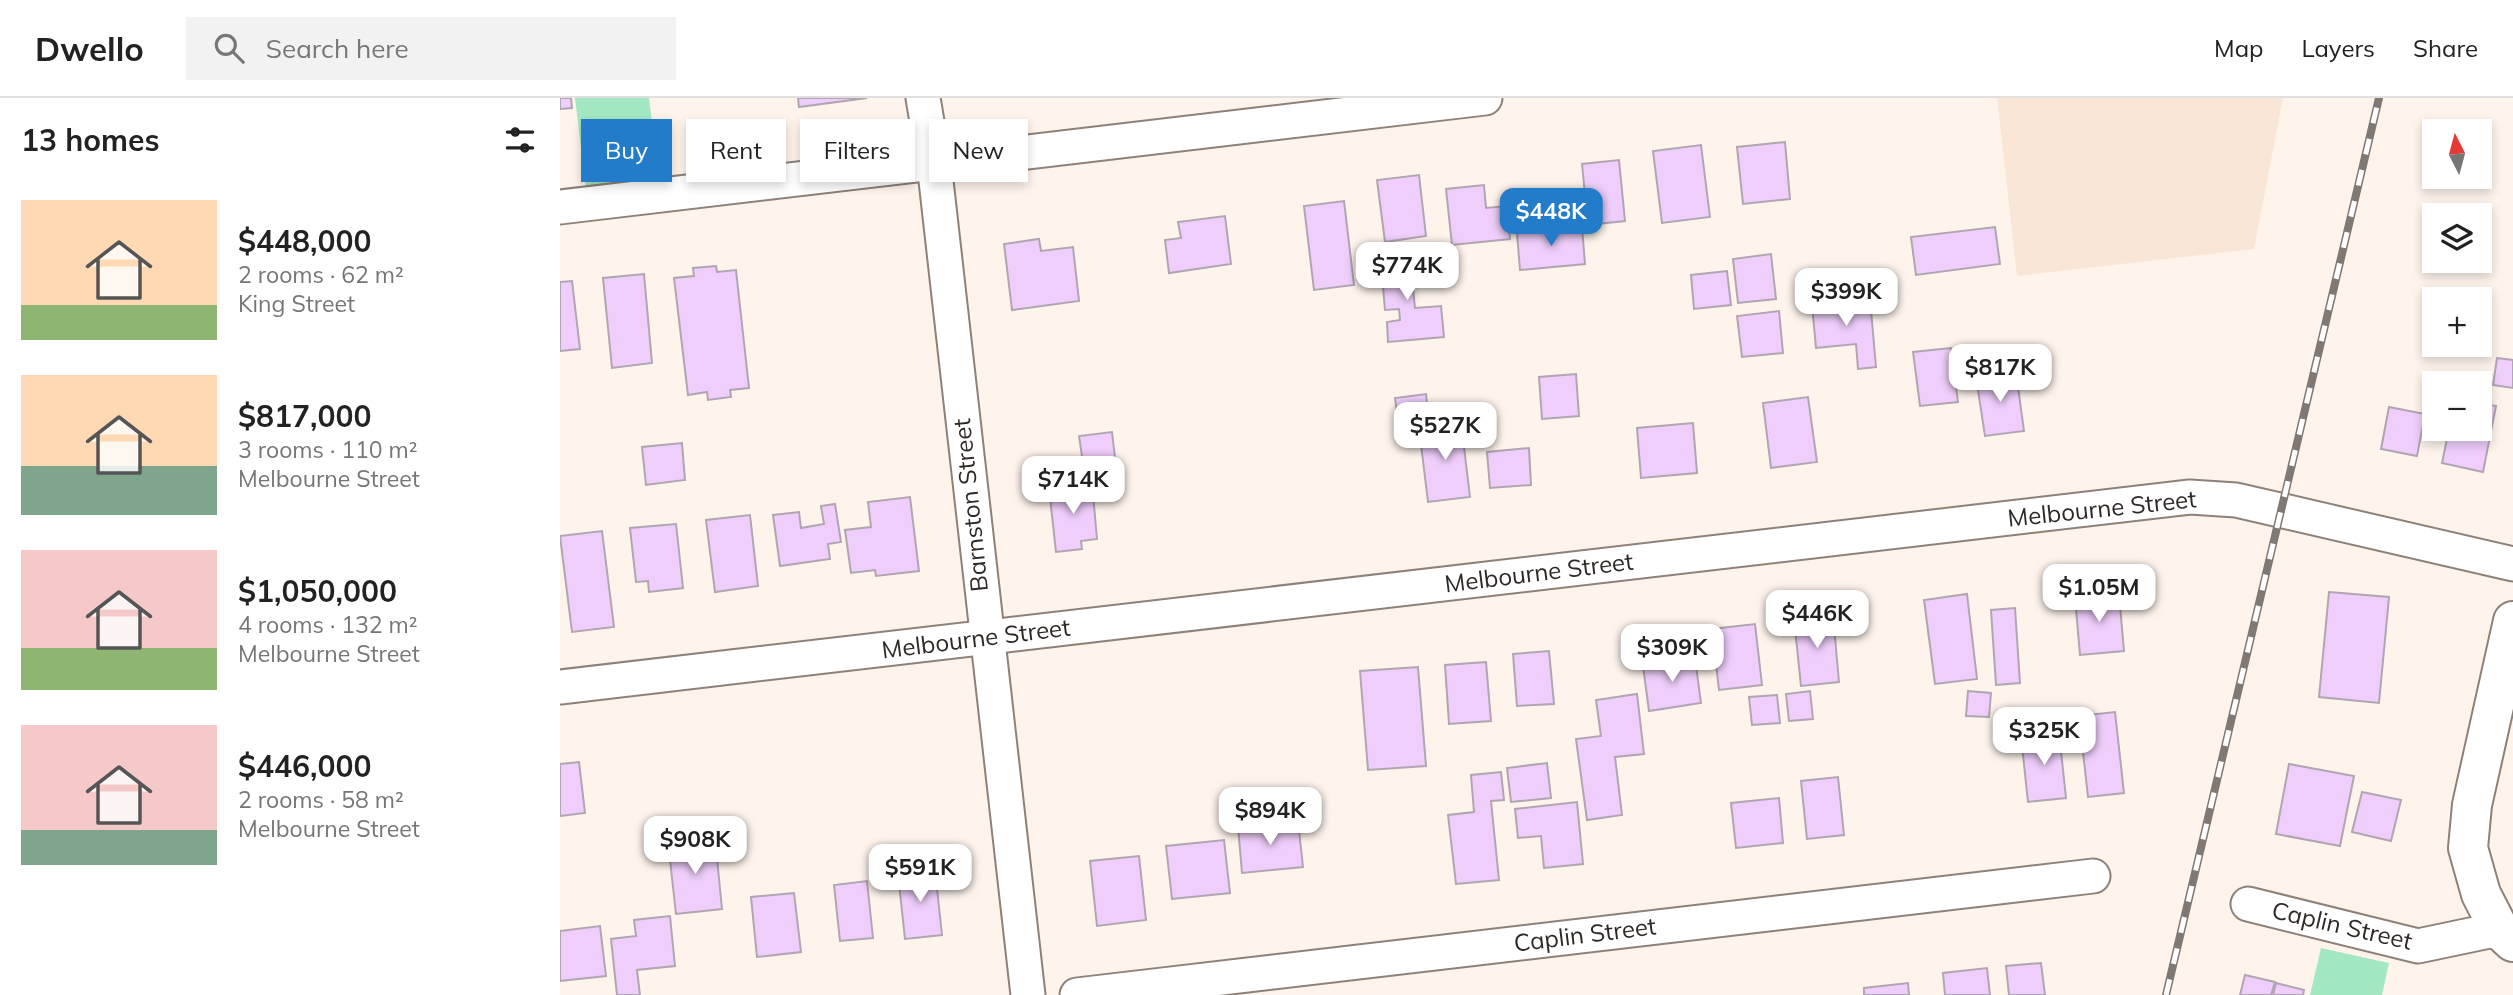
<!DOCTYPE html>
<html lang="en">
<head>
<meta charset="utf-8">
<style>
	body { margin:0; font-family:Mulish,sans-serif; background:#f2f2f2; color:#222; height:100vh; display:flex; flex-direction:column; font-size:26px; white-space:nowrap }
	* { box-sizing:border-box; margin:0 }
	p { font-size:23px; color:#767676 }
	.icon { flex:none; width:38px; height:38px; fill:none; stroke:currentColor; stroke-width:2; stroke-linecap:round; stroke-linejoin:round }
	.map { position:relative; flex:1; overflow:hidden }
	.panel { display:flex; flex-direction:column; background:#fff; width:560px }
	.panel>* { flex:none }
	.banner { position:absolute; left:21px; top:21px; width:665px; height:63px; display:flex; gap:14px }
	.needle { width:46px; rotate:354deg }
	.buttons { position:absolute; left:1862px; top:21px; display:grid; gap:14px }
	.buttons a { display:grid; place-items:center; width:70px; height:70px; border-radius:0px; background:#fff; box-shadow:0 4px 10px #0003; font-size:35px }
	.price { position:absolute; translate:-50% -60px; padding:0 16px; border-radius:14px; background:#fff; color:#222; font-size:23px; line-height:46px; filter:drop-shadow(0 2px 4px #0008) }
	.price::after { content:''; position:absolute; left:50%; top:42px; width:21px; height:16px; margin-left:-10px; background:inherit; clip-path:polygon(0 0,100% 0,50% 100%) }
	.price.selected { background:#227cc9; color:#fff }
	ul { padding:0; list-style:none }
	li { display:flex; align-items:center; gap:21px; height:175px; padding:0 21px }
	li span { display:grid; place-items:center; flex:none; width:196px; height:140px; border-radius:0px; color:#555 }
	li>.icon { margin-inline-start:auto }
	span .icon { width:84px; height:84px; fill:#fffc; stroke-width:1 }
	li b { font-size:30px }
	h2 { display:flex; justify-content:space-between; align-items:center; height:84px; padding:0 21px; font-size:30px }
	.chip { padding:0 24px; border-radius:0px; background:#fff; box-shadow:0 4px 10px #0003; font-size:24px; line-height:63px }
	.chip.selected { background:#227cc9; color:#fff }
	header { display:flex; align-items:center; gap:42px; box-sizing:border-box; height:98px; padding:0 35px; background:#fff; border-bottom:2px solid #e0e0e0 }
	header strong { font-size:33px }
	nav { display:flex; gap:38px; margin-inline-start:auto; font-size:24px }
	.search { width:490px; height:63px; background:#f2f2f2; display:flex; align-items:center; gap:18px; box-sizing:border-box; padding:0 24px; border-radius:0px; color:#767676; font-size:26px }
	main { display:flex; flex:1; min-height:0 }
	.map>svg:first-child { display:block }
	.built { fill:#fae6d7 }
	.green { fill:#a3e8c2 }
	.building { fill:#efcefb; stroke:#afa6b2; stroke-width:2 }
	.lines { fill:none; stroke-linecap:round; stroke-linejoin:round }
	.street-casing { stroke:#8d8178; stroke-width:37 }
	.secondary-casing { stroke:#8d8178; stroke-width:42 }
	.street { stroke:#fff; stroke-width:33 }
	.secondary { stroke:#fff; stroke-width:38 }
	.rail-casing { stroke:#7f7873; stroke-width:8 }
	.rail { stroke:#fff; stroke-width:5; stroke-dasharray:16; stroke-linecap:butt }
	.labels { text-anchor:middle; stroke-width:5; stroke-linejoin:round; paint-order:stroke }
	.street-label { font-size:24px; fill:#2e2926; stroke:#fff }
</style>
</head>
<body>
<header>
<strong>Dwello</strong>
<div class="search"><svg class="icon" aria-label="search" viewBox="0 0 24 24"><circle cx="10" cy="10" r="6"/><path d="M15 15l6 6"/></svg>Search here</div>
<nav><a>Map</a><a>Layers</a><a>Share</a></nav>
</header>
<main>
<section class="panel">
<h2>13 homes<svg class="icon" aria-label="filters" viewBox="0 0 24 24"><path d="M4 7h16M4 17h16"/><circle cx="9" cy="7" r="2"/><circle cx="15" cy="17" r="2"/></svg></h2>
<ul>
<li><span style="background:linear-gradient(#ffd9b3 75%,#8fb573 0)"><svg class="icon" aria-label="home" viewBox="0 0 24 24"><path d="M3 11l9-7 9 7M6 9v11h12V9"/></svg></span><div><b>$448,000</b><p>2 rooms · 62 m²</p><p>King Street</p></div></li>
<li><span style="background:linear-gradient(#ffd9b3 65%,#7fa58c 0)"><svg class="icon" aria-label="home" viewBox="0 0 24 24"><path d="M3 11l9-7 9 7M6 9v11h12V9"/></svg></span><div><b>$817,000</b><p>3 rooms · 110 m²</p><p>Melbourne Street</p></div></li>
<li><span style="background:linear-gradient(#f6c9c9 70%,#8fb573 0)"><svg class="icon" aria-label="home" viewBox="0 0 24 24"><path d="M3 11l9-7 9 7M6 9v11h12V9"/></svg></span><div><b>$1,050,000</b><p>4 rooms · 132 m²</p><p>Melbourne Street</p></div></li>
<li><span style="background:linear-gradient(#f6c9c9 75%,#7fa58c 0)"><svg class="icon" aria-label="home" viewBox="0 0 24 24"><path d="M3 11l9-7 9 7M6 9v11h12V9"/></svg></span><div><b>$446,000</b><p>2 rooms · 58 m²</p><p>Melbourne Street</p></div></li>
</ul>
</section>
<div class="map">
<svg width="1953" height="897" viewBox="0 0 1953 897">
	<rect width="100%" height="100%" fill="#fef4ec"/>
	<!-- built -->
	<path class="built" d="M1437 0H1723L1694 151 1457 178Z"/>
	<!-- green -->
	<g class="green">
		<path d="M15 0H89L99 82 26 91Z"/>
		<path d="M1761 850 1829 865 1822 897H1750Z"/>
	</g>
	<!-- building -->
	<g class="building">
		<path d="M0 0H11L12 10 0 11Z"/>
		<path d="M238 0H307L239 9Z"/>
		<path d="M1225 44 1230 101 1183 106 1177 49Z"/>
		<path d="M1141 47 1150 119 1102 125 1093 53Z"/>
		<path d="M1059 62 1065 123 1028 127 1022 66Z"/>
		<path d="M859 77 866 138 825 144 817 82Z"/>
		<path d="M924 87 926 110 947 108 950 141 892 147 886 91Z"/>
		<path d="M784 103 794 187 754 192 744 108Z"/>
		<path d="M665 118 671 166 609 175 605 142 621 140 618 124Z"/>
		<path d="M1022 129 1025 166 960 172 957 135Z"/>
		<path d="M1435 129 1440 166 1356 177 1351 139Z"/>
		<path d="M479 141 481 153 513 149 519 203 452 212 444 146Z"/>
		<path d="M849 152 855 210 881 208 884 239 828 244 827 224 840 222 839 211 825 212 820 155Z"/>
		<path d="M1211 156 1216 201 1178 205 1173 161Z"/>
		<path d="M156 168 157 174 176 172 189 290 170 292 171 299 148 302 147 294 128 297 114 180 134 178 133 170Z"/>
		<path d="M1167 173 1171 207 1134 211 1131 177Z"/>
		<path d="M84 176 92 265 52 270 43 180Z"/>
		<path d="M12 183 20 251 0 253V184Z"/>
		<path d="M1310 201 1316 269 1298 271 1296 246 1256 250 1252 207Z"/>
		<path d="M1219 213 1223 255 1182 259 1177 218Z"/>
		<path d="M1391 250 1398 304 1360 308 1353 254Z"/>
		<path d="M1937 260 1953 262V290L1933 287Z"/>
		<path d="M1456 274 1464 333 1425 338 1416 279Z"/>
		<path d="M1016 276 1019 318 982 321 979 279Z"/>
		<path d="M866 296 869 325 839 329 835 300Z"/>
		<path d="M1248 299 1257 364 1211 370 1203 305Z"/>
		<path d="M1920 305 1936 308 1923 374 1882 365 1889 331H1920Z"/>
		<path d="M1829 309 1865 316 1857 358 1821 351Z"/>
		<path d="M901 324 910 399 868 404 859 330Z"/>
		<path d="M1133 325 1137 375 1081 380 1077 330Z"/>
		<path d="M552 334 556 368 524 372 519 338Z"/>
		<path d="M122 345 125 382 86 387 82 349Z"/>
		<path d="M969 350 971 387 930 390 927 354Z"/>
		<path d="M532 385 537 441 521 443 522 451 496 454 489 390Z"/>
		<path d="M350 399 359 473 316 478 315 472 291 475 285 432 311 429 308 404Z"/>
		<path d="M275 406 281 444 268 446 270 461 220 468 213 417 239 414 241 430 264 426 261 408Z"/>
		<path d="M190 417 198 488 155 494 146 422Z"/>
		<path d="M116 426 123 490 89 494 88 483 76 484 70 430Z"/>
		<path d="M42 433 54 529 12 534 0 438Z"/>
		<path d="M1769 494 1829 499 1819 605 1759 599Z"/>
		<path d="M1407 496 1417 581 1375 586 1364 502Z"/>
		<path d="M1559 496 1564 553 1520 557 1515 500Z"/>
		<path d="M1455 510 1460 585 1436 587 1431 512Z"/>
		<path d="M1273 517 1279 584 1241 588 1234 521Z"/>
		<path d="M1195 526 1202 587 1159 592 1152 531Z"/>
		<path d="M989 553 994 606 957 608 953 556Z"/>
		<path d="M1135 560 1141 605 1089 613 1083 568Z"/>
		<path d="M926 564 931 623 889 626 885 567Z"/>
		<path d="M858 569 866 668 808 672 800 573Z"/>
		<path d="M1250 593 1253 621 1229 623 1226 596Z"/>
		<path d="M1408 593 1431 595 1429 619 1406 618Z"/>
		<path d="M1077 596 1084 656 1055 659 1062 717 1027 722 1016 641 1041 638 1036 602Z"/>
		<path d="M1217 597 1220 625 1192 627 1189 599Z"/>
		<path d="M1555 614 1564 695 1528 699 1519 618Z"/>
		<path d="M1499 634 1506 700 1468 704 1461 638Z"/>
		<path d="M19 664 25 715 0 718V666Z"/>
		<path d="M987 665 991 700 951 704 947 670Z"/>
		<path d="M1729 666 1794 678 1780 748 1716 736Z"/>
		<path d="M941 674 944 702 931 703 939 782 896 786 888 717 914 714 911 677Z"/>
		<path d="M1278 679 1284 737 1247 741 1241 683Z"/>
		<path d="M1802 694 1841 702 1831 743 1792 734Z"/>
		<path d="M1219 700 1223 745 1176 750 1171 705Z"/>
		<path d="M1017 704 1023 766 984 770 981 738 958 740 955 711Z"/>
		<path d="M738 723 743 769 682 775 678 729Z"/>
		<path d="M155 740 162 811 116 816 108 744Z"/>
		<path d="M664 742 670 795 612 801 606 748Z"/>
		<path d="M579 758 586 822 537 828 530 763Z"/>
		<path d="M375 772 382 837 345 841 338 776Z"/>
		<path d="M307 783 313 840 280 843 274 787Z"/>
		<path d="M234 795 241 854 197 859 191 799Z"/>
		<path d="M110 818 115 868 77 872 80 897H57L51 841 76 838 74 822Z"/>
		<path d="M40 828 46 878 0 883V833Z"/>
		<path d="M1481 865 1485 897H1449L1446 868Z"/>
		<path d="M1427 870 1430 897H1385L1383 875Z"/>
		<path d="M1685 877 1715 884 1711 897H1680Z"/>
		<path d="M1348 885 1349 897H1304V890Z"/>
		<path d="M1716 885 1744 892 1743 897H1713Z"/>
	</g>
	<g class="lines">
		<!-- street casing -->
		<g class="street-casing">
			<g id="street">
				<path d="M363 0 374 65 468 897"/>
				<path d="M0 109 925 0"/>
				<path d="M0 589 1630 399 1676 402 1953 466"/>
				<path d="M1688 806 1858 848 1939 831"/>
				<path d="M517 897 1533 778"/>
			</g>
		</g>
		<!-- secondary casing -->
		<g class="secondary-casing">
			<path id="secondary" d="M1953 523 1912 707 1908 750 1921 796 1939 831 1953 844"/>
		</g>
		<!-- street -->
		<use href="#street" class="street"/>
		<!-- secondary -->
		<use href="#secondary" class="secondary"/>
		<!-- rail casing -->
		<g class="rail-casing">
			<path id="rail" d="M1606 897 1819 0"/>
		</g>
		<!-- rail -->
		<use href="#rail" class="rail"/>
	</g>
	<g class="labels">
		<!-- street labels -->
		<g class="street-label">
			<text transform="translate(411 407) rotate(-96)" y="8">Barnston Street</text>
			<text transform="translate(1542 411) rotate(-6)" y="8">Melbourne Street</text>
			<text transform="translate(979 475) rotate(-7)" y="8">Melbourne Street</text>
			<text transform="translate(416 541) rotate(-7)" y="8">Melbourne Street</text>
			<text transform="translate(1782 828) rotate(13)" y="8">Caplin Street</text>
			<text transform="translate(1025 837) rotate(-7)" y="8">Caplin Street</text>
		</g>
	</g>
</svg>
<div class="buttons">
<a><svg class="needle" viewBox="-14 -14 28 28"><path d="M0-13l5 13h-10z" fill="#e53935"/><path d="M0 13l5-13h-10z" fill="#767676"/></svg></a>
<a><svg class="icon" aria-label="layers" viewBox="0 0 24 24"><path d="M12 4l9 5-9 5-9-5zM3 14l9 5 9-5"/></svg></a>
<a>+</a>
<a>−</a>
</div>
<b class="price selected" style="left:991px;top:150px">$448K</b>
<b class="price" style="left:847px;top:204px">$774K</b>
<b class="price" style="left:1286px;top:230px">$399K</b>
<b class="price" style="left:1440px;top:306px">$817K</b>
<b class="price" style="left:885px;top:364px">$527K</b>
<b class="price" style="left:513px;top:418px">$714K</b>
<b class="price" style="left:1539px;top:526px">$1.05M</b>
<b class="price" style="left:1257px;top:552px">$446K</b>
<b class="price" style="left:1112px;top:586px">$309K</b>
<b class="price" style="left:1484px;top:669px">$325K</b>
<b class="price" style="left:710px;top:749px">$894K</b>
<b class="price" style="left:135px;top:778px">$908K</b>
<b class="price" style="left:360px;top:806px">$591K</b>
<div class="banner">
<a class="chip selected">Buy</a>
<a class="chip">Rent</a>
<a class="chip">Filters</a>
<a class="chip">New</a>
</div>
</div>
</main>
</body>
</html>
